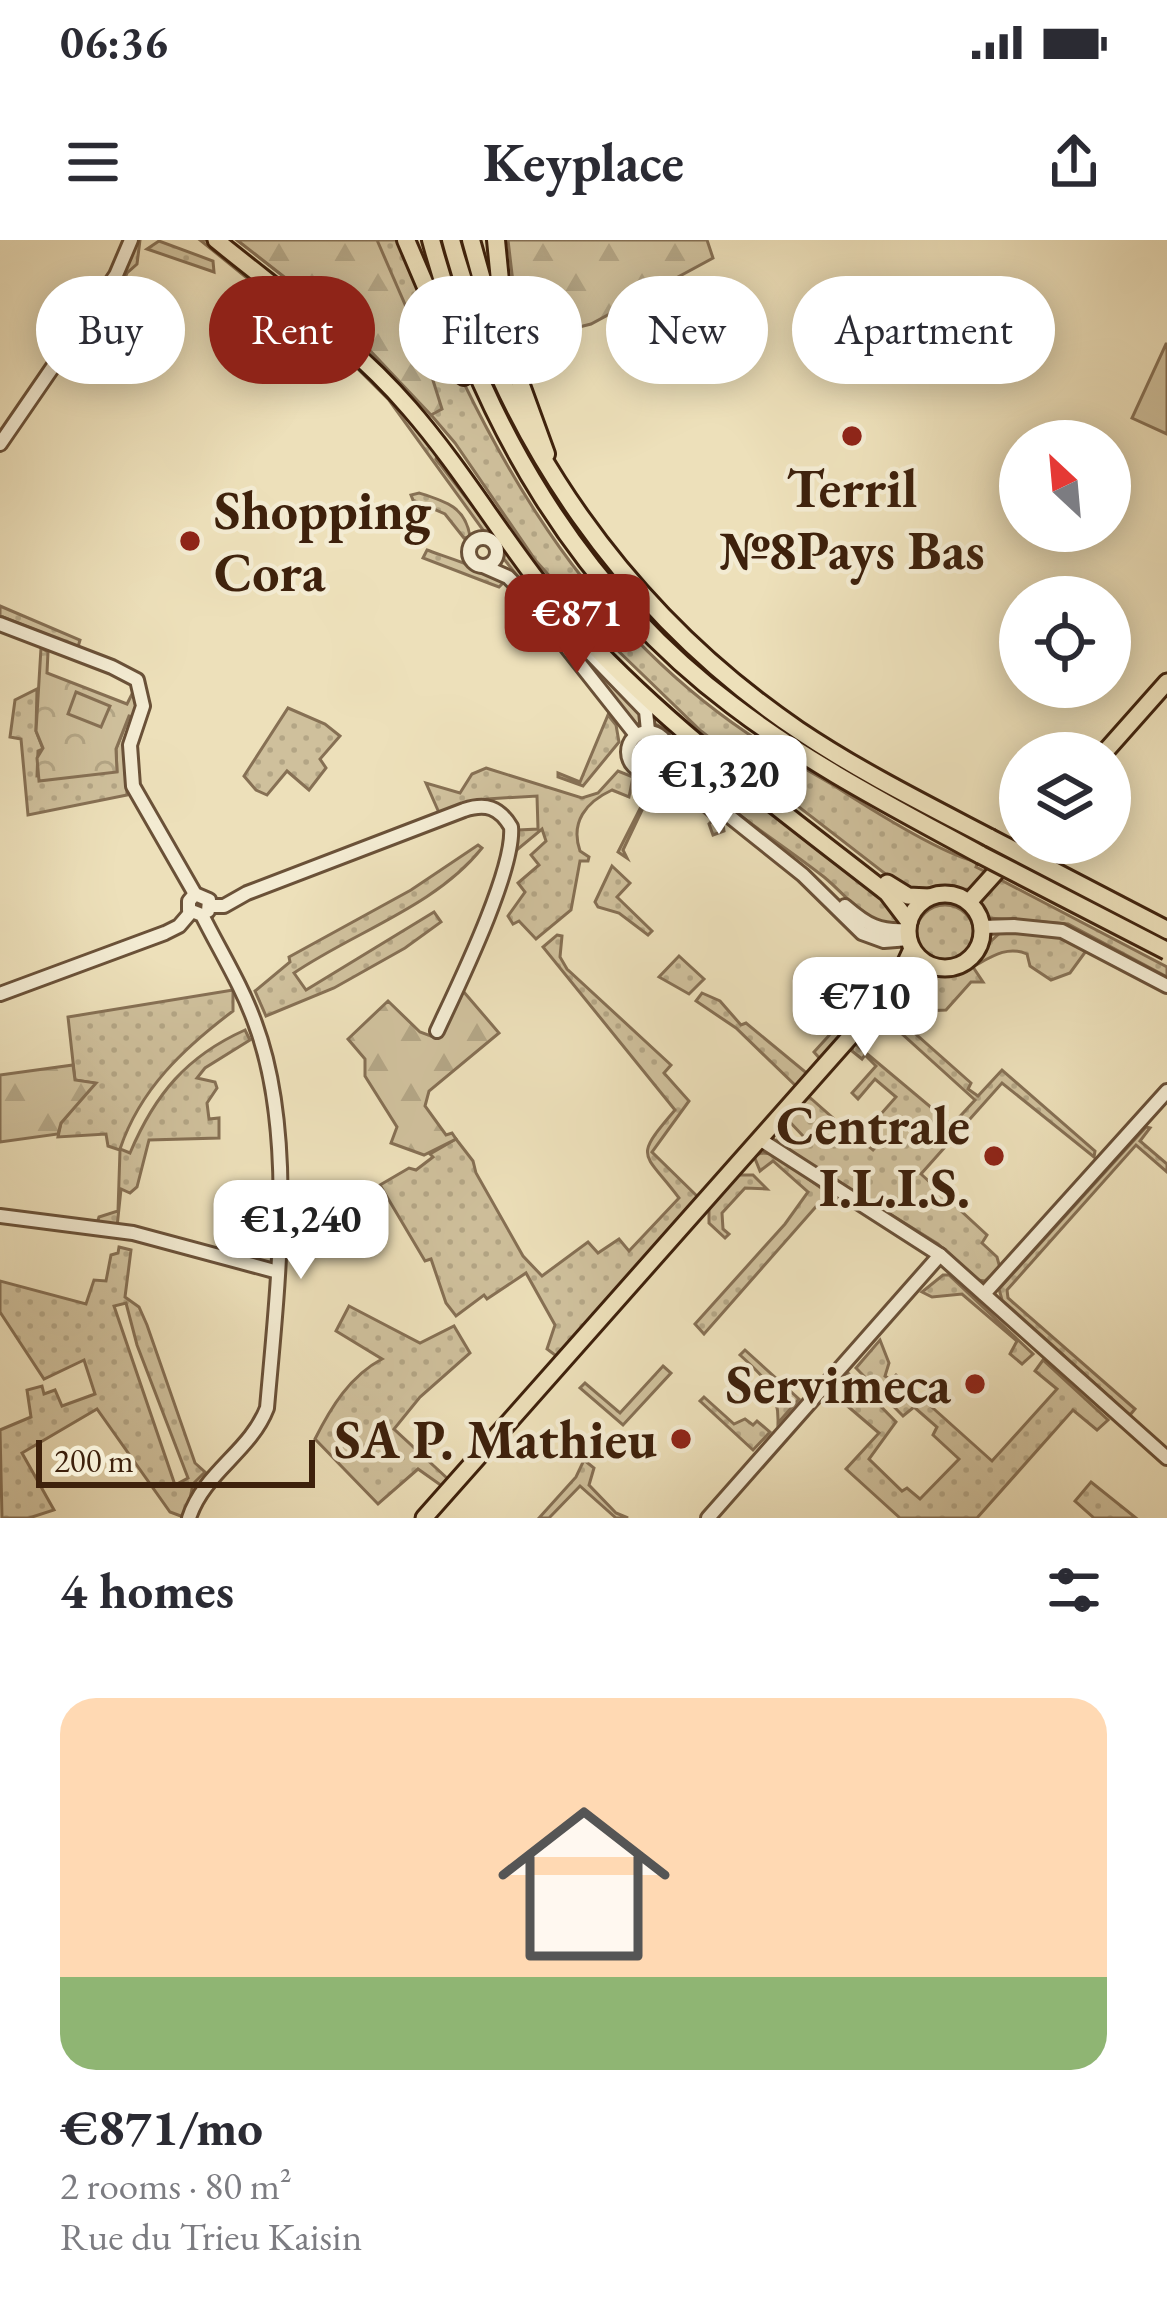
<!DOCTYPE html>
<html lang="en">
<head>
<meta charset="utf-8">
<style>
	body { margin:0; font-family:"EB Garamond",serif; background:#f2f2f3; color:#2b2b33; height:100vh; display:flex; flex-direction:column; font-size:45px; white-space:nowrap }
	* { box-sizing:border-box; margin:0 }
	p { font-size:39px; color:#7c7c81 }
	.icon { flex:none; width:66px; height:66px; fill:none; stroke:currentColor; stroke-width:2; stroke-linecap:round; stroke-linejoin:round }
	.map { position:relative; height:1278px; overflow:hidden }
	.panel { display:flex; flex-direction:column; background:#fff; flex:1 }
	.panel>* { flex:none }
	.guide { position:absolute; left:36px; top:36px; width:1095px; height:108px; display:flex; gap:24px }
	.needle { width:78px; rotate:334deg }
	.buttons { position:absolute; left:999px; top:180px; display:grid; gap:24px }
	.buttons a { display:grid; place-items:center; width:132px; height:132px; border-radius:50%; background:#fff; box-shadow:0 6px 30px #0003; font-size:60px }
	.scale { position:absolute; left:36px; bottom:30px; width:279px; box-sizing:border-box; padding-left:12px; border:6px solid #3e210c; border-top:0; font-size:33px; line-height:42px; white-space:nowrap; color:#3e210c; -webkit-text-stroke:9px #f3ebd2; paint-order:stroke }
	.price { position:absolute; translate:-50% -102px; padding:0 27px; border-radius:24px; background:#fff; color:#222; font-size:39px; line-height:78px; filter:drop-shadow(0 3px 6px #0008) }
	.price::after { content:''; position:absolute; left:50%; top:72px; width:36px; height:27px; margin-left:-18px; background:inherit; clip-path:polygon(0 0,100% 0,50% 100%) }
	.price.active { background:#8f2418; color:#fff }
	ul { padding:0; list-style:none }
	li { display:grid; align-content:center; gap:24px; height:636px; padding:0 60px }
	li span { display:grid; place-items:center; height:372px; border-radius:36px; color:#555 }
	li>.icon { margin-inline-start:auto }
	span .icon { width:216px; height:216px; fill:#fffc; stroke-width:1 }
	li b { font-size:51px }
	h2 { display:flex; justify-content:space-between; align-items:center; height:144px; padding:0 60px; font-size:51px }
	.chip { padding:0 42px; border-radius:54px; background:#fff; box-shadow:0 6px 30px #0003; font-size:42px; line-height:108px }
	.chip.active { background:#8f2418; color:#fff }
	.status { display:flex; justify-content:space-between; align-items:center; height:84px; padding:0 60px; background:#fff; direction:ltr }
	.status svg { height:33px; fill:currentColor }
	header { display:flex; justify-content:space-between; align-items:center; height:156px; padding:0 60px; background:#fff; font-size:54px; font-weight:700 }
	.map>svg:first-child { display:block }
	.grass { fill:url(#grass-dots); stroke:#867054; stroke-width:3; fill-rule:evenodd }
	.forest { fill:url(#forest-firs); stroke:#867054; stroke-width:3 }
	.park { fill:url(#park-crowns); stroke:#867054; stroke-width:3 }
	.garden { fill:#cfc09c; stroke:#867054; stroke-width:3 }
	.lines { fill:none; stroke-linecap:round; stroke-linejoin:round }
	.minor-casing { stroke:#6a5138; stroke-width:18 }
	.major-casing { stroke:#3e210c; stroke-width:21 }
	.highway-casing { stroke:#3e210c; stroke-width:22 }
	.minor { stroke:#f3ebd2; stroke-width:12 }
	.major { stroke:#ede0ba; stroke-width:15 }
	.highway { stroke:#ede0ba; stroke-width:16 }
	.highway-bridge-casing { stroke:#3e210c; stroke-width:22; stroke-linecap:butt }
	.highway-bridge { stroke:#ede0ba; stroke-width:16 }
	.poi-dot { fill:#8f2418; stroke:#f3ebd2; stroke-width:4.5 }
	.labels { text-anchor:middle; stroke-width:9; stroke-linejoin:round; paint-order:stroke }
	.poi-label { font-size:54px; font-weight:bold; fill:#3e210c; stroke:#f3ebd2; text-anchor:end }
</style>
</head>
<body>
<div class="status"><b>06:36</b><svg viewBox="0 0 49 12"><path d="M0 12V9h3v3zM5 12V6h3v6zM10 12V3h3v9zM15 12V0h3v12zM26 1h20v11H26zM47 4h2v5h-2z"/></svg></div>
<header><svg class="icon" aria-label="menu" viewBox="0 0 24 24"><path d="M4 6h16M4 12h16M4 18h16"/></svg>Keyplace<svg class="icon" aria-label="share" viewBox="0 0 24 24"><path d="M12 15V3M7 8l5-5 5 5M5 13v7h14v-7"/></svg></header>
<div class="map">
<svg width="1167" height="1278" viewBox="0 0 1167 1278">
	<defs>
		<pattern id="grass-dots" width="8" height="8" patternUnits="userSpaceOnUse" patternTransform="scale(3)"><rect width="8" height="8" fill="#cfc09c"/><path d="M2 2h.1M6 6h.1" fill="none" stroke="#b3a585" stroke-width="1.8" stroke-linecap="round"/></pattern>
		<pattern id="forest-firs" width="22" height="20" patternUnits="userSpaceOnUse" patternTransform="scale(3)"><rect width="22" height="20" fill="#cfc09c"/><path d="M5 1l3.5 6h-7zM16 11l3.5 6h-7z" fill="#b3a585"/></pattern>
		<pattern id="park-crowns" width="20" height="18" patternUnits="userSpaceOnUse" patternTransform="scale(3)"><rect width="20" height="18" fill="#cfc09c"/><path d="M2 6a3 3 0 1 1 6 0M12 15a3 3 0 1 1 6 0" fill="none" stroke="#b3a585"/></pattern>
	</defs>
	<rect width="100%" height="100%" fill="#ede0ba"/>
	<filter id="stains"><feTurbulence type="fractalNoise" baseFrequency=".00167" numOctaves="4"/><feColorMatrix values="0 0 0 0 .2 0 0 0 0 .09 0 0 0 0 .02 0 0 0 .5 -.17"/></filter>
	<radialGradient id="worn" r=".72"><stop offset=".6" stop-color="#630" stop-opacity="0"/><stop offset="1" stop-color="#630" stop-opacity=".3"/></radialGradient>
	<!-- grass -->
	<g class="grass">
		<path d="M135 0H140L137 24 127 33 98 109 92 107Z"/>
		<path d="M200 0H208C291 61 380 129 438 215L436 219 550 366 552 378 644 477 641 483 634 485 504 319 389 160 352 123Z"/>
		<path d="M237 0H400C480 192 568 372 747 493 775 512 804 528 833 545 864 565 945 616 978 622L976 627 988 633 970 649 910 653 701 491 609 402 536 321 455 203 403 142 346 85Z"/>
		<path d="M159 1 213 21 214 32 147 9Z"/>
		<path d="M419 253C445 261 466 267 470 297L464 298 445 274 413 260 411 255Z"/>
		<path d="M427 310C446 317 494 332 504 342L499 347 491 344 423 318Z"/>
		<path d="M0 366 80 400 78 407 0 376Z"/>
		<path d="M37 449 36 491 43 509 38 511 37 536 117 531 116 509 129 476 137 478 126 499 127 555 28 575 21 499 10 497 15 460Z"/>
		<path d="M288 468 325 484 340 496 320 519 326 528 309 550 287 531 267 555 256 550 244 536Z"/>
		<path d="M650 470 896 669 899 683 891 689C863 680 846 655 824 637 778 601 723 568 682 526 668 511 678 492 652 483Z"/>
		<path d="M608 475 616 485 619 502 583 546 558 537V533L580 542Z"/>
		<circle cx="648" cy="511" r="14"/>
		<path d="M486 528 582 558 598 553 618 531 633 537 629 557 612 550C586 562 570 582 580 611L589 617 588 621H580L571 670 536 699 519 681 513 684 508 676 525 652 518 643 539 625 531 615 546 601 542 589 512 614 519 590 538 589 537 556 487 559 440 575 426 543 460 553 472 534Z"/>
		<path d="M664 536 676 539 723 584 724 591 713 595 709 584 713 580 667 542 652 549 623 610 627 618 618 612 653 543Z"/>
		<path d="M478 605 482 608C436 666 354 692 294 733L306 750 434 672 441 682 405 708 334 748 266 776 255 751 290 722 289 717 411 650Z"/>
		<path d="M612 626 630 643 617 657 652 691 648 695 619 673 598 667 595 662Z"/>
		<path d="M999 639 1167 727V737L1068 684 989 678 978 662Z"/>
		<circle cx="945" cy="694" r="29"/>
		<path d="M1002 691 1054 695 1086 711 1070 733 1051 740 1030 726 1027 714C1009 706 994 715 978 724L990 702Z"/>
		<path d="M557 695 562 696 560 717 567 729 671 825 664 833 689 861 652 912 700 959 559 1118 547 1109 555 1085 526 1033 487 1059 484 1055 456 1076 446 1063 431 1019 425 1021 380 945 409 928 416 930 433 917 430 914 456 899 473 921 476 933 523 1016 542 1036 588 1002 598 1013 619 999 629 1011 679 958C644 911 632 920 675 870L543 707Z"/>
		<path d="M679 716 704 739 689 754 659 737Z"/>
		<path d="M973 727 983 742H971L946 770 923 771 909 788 971 843 968 849 978 856 1002 830 1095 911 1094 917 1002 843 921 934 987 995 982 1003 997 1017 1000 1028 985 1041 977 1040 938 1004 778 904V895L784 890 800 904 806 899 786 878 807 855 833 878 829 884 855 902 860 899 873 910 881 901 877 895 881 889 873 883 896 857 875 839 858 859 852 853 876 826 865 815 862 819 852 811 853 802 952 885 975 860 880 774C890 763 902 746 915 739 934 728 951 741 973 727Z"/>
		<path d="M874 746 882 752 821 820 814 812Z"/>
		<path d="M233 750V771C184 808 140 849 120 909L130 913C155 854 187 816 245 790L250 800 205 828 197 838 215 842 217 848 207 863 209 879 219 878V898L149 900 137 947 130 953 121 949 117 987 97 983 99 977 118 971 120 910 108 906 106 894 58 897 61 883 94 843 75 840 68 777Z"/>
		<path d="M702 753 720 761 741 785 746 783 809 835 796 846 736 788 696 761Z"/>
		<path d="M1146 887 1150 888 1140 901 1167 924V932L1136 905 1007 1050 1008 1058 1135 1169 1130 1175 1002 1060 999 1049Z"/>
		<path d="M761 913 774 914 828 953 704 1094 695 1084 785 984 808 952 773 921 760 931 754 916Z"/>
		<path d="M737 935H753L767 949 745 948 722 973 723 989 729 994 725 998 709 983V966Z"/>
		<path d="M119 1007 131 1010 125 1057 139 1067 147 1085 195 1223 205 1232 193 1244 186 1278 170 1272 97 1169 22 1213 54 1270 29 1278H2L0 1190 31 1177 27 1150 42 1146 44 1154 55 1150 62 1166 95 1154 84 1120 44 1139 0 1072V1041L86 1064 94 1040 106 1041 111 1015 118 1013ZM126 1063 137 1105 188 1238 175 1245 114 1066Z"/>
		<path d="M943 1035H949L1033 1114 1022 1124 1010 1114 1017 1101 962 1054 932 1057 922 1052Z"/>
		<path d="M349 1066 420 1103 454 1086 470 1113 420 1157 394 1189 448 1239 442 1246 418 1229 378 1264 315 1199C331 1167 350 1136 382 1119L336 1091Z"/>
		<path d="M880 1100 889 1123 885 1136 891 1140 896 1135 992 1221 1057 1149 1035 1131 1043 1120 1108 1180 1097 1190 1073 1170 977 1278H900L846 1229 879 1193 831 1152 847 1132 896 1182 869 1219 902 1251 907 1248 920 1259 959 1219 933 1195 937 1187 914 1167 903 1176 856 1128Z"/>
		<path d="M745 1110 799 1159 778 1183C779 1149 764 1137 740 1115Z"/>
		<path d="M663 1126 671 1133 623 1185 580 1148 585 1143 620 1173Z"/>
		<path d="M704 1157 734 1184 745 1179 753 1185 757 1181 770 1192 753 1210 700 1161Z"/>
		<path d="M584 1220 594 1228 589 1245 616 1273 628 1278H616L580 1246 549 1278H539L576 1237Z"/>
		<path d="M1091 1242 1136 1278H1094L1075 1261Z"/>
	</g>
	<!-- forest -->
	<g class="forest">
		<path d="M237 0H377L420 99 442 169 431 175 346 85Z"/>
		<path d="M508 0H707L713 18 591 84 520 102Z"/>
		<path d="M463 751 499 793 429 851 425 866 446 895 452 893 456 899 424 915 391 903 397 887 365 836V819L348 799 388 761 420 792 436 798Z"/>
		<path d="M73 825 75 840 96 843 61 883 58 894 0 902V835Z"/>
	</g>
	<!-- park -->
	<path class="park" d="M41 408 48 412 47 433 127 464 134 450 138 463 137 478 129 476 116 509 117 532 39 541 37 518 43 508 36 491Z"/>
	<!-- garden -->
	<g class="garden">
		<path d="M1166 104H1167V194L1132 178Z"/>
		<path d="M76 452 110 466 101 487 68 474Z"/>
	</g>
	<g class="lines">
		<!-- minor casing -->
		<g class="minor-casing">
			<g id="minor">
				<path d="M0 204 116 35 131 0"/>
				<circle cx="483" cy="312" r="14"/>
				<path d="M483 326 508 337 523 352 636 495"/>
				<path d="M560 370 565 387 646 471 648 491"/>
				<path d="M0 384 112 427 137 440 143 466 130 505 133 546 195 654 209 660 208 671"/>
				<circle cx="648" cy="512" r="20"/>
				<path d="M664 524 803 635 862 693 884 701 909 699"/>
				<path d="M210 666H224L247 653 464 570C486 563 499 567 511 587 515 630 457 748 437 791"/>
				<path d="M845 666C867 685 879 692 908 690"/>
				<path d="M982 687 1014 686 1062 691 1167 746"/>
				<path d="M0 754 165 693 179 686 191 672"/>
				<path d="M761 900 940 1015 1167 1218"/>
				<path d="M0 976 133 993 278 1032"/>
				<path d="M984 1054 1167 851"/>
				<path d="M189 1278C204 1232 250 1212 267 1168 277 1051 297 895 255 783 242 746 220 711 202 675L189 670V661L195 654"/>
				<path d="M708 1278 940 1015"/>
			</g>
		</g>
		<!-- major casing -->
		<g class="major-casing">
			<g id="major">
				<path d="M216 0C282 54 353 103 409 168 471 239 516 323 581 393 672 491 781 570 887 653L909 682"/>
				<path d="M1104 513 1167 442"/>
				<path d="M887 643 908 656 929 657"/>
				<circle cx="945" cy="691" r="37"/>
				<path d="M969 662 1022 603"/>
				<path d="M424 1278 895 746 912 709"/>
			</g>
		</g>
		<!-- highway casing -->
		<g class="highway-casing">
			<g id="highway">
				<path d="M406 0 464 136"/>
				<path d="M431 0C480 181 580 351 732 465 809 524 897 569 981 615"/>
				<path d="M451 0C505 200 626 373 798 490 859 531 925 564 990 598"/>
				<path d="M471 0 502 112"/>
				<path d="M496 0 502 61 518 137 546 214"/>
			</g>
		</g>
		<!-- minor -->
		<use href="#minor" class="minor"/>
		<!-- major -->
		<use href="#major" class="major"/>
		<!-- highway -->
		<use href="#highway" class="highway"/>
		<!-- highway-bridge casing -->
		<g class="highway-bridge-casing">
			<g id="highway-bridge">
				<path d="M990 598 1167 690"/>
				<path d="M981 615 1167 711"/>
			</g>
		</g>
		<!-- highway-bridge -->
		<use href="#highway-bridge" class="highway-bridge"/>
	</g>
	<!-- markers -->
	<g class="poi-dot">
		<circle cx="852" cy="196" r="12"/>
		<circle cx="190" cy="301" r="12"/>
		<circle cx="994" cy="916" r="12"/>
		<circle cx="975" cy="1144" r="12"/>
		<circle cx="681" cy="1199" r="12"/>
	</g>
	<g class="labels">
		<!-- poi labels -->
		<g class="poi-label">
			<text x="852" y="267" text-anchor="middle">Terril<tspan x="852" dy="62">№8Pays Bas</tspan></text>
			<text x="214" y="289" text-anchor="start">Shopping<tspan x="214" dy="62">Cora</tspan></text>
			<text x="970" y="904">Centrale<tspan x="970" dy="62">I.L.I.S.</tspan></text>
			<text x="951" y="1163">Servimeca</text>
			<text x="657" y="1218">SA P. Mathieu</text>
		</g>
	</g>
	<rect width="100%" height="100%" filter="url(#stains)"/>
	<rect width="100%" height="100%" fill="url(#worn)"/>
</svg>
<div class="buttons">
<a><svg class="needle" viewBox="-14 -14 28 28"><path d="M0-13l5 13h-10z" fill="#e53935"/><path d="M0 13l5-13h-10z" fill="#7c7c81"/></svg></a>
<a><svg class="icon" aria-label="locate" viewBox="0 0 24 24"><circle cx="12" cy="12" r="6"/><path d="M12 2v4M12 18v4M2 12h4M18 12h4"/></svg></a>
<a><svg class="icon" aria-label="layers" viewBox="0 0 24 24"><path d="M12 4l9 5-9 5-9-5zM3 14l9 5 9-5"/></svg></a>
</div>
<div class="scale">200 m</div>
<b class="price active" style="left:577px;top:436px">€871</b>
<b class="price" style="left:719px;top:597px">€1,320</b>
<b class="price" style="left:865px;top:819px">€710</b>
<b class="price" style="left:301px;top:1042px">€1,240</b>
<div class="guide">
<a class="chip">Buy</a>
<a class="chip active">Rent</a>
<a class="chip">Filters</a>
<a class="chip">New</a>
<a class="chip">Apartment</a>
</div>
</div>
<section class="panel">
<h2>4 homes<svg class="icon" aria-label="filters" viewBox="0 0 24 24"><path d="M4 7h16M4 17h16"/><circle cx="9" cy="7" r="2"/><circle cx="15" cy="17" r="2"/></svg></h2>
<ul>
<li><span style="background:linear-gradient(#ffd9b3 75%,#8fb573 0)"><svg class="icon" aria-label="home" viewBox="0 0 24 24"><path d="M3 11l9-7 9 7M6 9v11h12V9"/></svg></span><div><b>€871/mo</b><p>2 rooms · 80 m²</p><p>Rue du Trieu Kaisin</p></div></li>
</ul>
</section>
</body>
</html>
